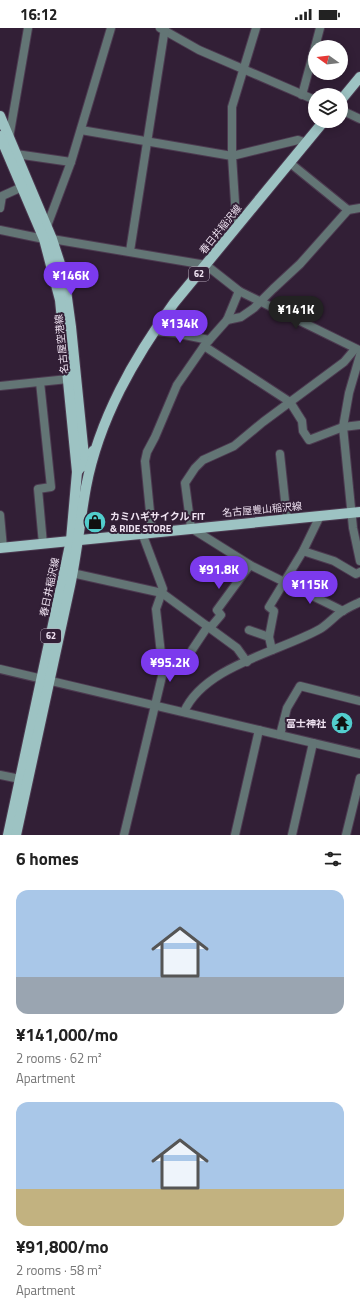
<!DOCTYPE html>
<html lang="en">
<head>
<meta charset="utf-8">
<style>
	body { margin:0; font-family:"Titillium Web","Noto Sans JP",sans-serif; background:#f6f6f6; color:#222; height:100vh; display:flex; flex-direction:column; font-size:15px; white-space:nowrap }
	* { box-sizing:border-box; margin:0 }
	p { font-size:13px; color:#767676 }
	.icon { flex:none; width:22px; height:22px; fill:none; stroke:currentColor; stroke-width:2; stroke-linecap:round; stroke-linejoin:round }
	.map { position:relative; height:807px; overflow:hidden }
	.panel { display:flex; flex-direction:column; background:#fff; flex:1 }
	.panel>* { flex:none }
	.needle { width:26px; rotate:285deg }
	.tools { position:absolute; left:308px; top:12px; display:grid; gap:8px }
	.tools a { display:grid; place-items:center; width:40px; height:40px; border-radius:50%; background:#fff; box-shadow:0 2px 10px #0003; font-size:20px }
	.price { position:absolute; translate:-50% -34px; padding:0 9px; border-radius:14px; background:#7c3aed; color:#fff; font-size:13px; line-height:26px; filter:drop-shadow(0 1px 2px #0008) }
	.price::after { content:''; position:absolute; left:50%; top:24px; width:12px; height:9px; margin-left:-6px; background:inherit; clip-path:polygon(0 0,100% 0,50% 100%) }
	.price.on { background:#222; color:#fff }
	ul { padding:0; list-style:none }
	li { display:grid; align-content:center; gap:8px; height:212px; padding:0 16px }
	li span { display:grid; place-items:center; height:124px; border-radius:12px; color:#555 }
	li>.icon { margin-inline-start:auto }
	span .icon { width:72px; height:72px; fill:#fffc; stroke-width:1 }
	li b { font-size:17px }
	h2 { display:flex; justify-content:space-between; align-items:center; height:48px; padding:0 16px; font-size:17px }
	.status { display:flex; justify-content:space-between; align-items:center; height:28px; padding:0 20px; background:#fff; direction:ltr }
	.status svg { height:11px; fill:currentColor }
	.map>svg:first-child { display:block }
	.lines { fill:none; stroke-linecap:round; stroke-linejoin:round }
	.minor-casing { stroke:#4c3a50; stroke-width:10 }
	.major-casing { stroke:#4c3a50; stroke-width:12 }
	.minor { stroke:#637575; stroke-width:8 }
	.major { stroke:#9dc3c3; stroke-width:10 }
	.labels { text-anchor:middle; stroke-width:4; stroke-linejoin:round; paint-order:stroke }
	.shield { fill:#321f36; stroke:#b6a8b9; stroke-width:1 }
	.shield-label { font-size:9px; font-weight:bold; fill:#efe2f1 }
	.street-label { font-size:10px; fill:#efe2f1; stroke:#321f36 }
	.poi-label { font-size:10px; font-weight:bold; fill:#efe2f1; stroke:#321f36; text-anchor:start }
</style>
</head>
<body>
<div class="status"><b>16:12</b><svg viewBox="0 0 49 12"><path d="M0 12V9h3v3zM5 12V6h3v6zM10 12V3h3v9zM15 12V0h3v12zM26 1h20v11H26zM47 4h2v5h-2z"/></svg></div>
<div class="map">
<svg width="360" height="807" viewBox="0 0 360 807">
	<rect width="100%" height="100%" fill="#321f36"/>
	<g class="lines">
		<!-- minor casing -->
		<g class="minor-casing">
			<g id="minor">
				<path d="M160 0 199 22 315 72"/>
				<path d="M315 19 320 0"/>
				<path d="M302 67 315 19"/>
				<path d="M341 82 360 91"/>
				<path d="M81 102 232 128 298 112 307 115"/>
				<path d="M9 110 28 0"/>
				<path d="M16 126 71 134"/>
				<path d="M290 135 348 182"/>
				<path d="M0 180 2 168 22 159"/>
				<path d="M239 196 236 190 232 128V79L256 0"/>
				<path d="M47 198 71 134 111 0"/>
				<path d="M0 202 44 211"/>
				<path d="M52 211 206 237 239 263 227 292 204 318 177 357 155 409 147 424 145 433 152 504"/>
				<path d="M130 223 165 0"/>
				<path d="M239 263 359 322"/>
				<path d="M227 292 241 289 254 280 273 261 300 236 348 182 360 180"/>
				<path d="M154 303 175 305 209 312"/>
				<path d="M204 318 290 374 302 393 303 403 309 412 343 399 360 397"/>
				<path d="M360 327 349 365 343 399 353 500 360 533"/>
				<path d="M40 354 51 459 38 461 43 516"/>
				<path d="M0 358 68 351"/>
				<path d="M280 426 287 491"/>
				<path d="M0 487 3 520"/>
				<path d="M303 523 334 533 356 546 360 544"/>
				<path d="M72 545 162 565 237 620 247 634"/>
				<path d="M343 583 250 537 191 500 185 455 195 440 203 432 234 418 263 394 344 334 355 321"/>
				<path d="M210 600 221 587 217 582 250 537"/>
				<path d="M249 602 269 609"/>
				<path d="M192 622 208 598"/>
				<path d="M272 622 269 609 274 583 269 579 303 523 320 488"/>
				<path d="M0 641 360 726"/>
				<path d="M184 684C204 638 279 624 320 601 327 597 334 589 341 584 347 580 354 577 360 574"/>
				<path d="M280 707 287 680 300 658 360 673"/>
				<path d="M0 747 20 751"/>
				<path d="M124 807 163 644 156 581 163 561 142 505"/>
				<path d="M235 807 259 702"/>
				<path d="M292 807 313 715"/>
				<path d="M346 807 360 750"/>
			</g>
		</g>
		<!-- major casing -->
		<g class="major-casing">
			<g id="major">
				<path d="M341 72 360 49"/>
				<path d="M0 88 52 211 64 248 71 299 85 438"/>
				<path d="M0 108 44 211 60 272 77 444"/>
				<path d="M0 520 360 484"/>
				<path d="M8 807 71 512 77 444 93 423"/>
				<path d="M16 807C34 724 52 641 70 558 77 525 80 492 86 459 99 391 134 330 174 275L324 93"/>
			</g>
		</g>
		<!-- minor -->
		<use href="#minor" class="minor"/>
		<!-- major -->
		<use href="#major" class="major"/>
	</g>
	<!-- icons -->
	<defs>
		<g id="shop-disc" transform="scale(1.15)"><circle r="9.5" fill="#52cdcd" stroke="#321f36"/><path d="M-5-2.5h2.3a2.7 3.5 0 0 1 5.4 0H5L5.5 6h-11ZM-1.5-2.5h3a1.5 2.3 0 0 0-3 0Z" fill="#111"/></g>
		<g id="temple-disc" transform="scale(1.15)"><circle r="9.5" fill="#52cdcd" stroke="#321f36"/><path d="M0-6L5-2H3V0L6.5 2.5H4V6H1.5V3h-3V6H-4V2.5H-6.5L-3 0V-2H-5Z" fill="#111"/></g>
	</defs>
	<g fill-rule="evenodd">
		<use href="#shop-disc" x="95" y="494"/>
		<use href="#temple-disc" x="342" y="695"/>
	</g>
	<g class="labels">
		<!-- shield labels -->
		<g class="shield">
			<rect x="189" y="239" width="20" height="14" rx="3"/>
			<rect x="41" y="601" width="20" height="14" rx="3"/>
		</g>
		<g class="shield-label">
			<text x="199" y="249">62</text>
			<text x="51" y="611">62</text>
		</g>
		<!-- street labels -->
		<g class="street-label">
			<text transform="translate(220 201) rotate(-51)" y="4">春日井稲沢線</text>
			<text transform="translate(61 316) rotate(-96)" y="4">名古屋空港線</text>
			<text transform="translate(262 481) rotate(-5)" y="4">名古屋豊山稲沢線</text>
			<text transform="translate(49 559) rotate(-78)" y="4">春日井稲沢線</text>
		</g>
		<!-- poi labels -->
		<g class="poi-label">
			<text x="110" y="492">カミハギサイクル FIT<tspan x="110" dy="12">&amp; RIDE STORE</tspan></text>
			<text x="326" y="699" text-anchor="end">富士神社</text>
		</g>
	</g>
</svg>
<div class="tools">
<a><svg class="needle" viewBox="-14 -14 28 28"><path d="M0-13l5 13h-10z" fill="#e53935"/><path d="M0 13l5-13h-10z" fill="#767676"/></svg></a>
<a><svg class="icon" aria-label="layers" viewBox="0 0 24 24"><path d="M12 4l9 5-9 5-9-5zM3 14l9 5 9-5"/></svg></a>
</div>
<b class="price" style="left:71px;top:268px">¥146K</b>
<b class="price on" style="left:296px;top:302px">¥141K</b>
<b class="price" style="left:180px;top:316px">¥134K</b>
<b class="price" style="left:219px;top:562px">¥91.8K</b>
<b class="price" style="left:310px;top:577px">¥115K</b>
<b class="price" style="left:170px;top:655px">¥95.2K</b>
</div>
<section class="panel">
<h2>6 homes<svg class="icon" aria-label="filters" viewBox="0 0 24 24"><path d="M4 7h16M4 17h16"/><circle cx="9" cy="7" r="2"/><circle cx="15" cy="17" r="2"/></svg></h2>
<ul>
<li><span style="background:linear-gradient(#a9c7e8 70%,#9aa5b1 0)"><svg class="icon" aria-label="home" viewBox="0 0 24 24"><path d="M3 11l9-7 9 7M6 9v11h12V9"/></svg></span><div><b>¥141,000/mo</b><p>2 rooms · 62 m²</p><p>Apartment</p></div></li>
<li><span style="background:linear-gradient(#a9c7e8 70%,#c2b280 0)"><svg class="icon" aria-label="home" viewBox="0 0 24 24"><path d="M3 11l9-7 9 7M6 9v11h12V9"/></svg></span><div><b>¥91,800/mo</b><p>2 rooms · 58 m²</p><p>Apartment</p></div></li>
</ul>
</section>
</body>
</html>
